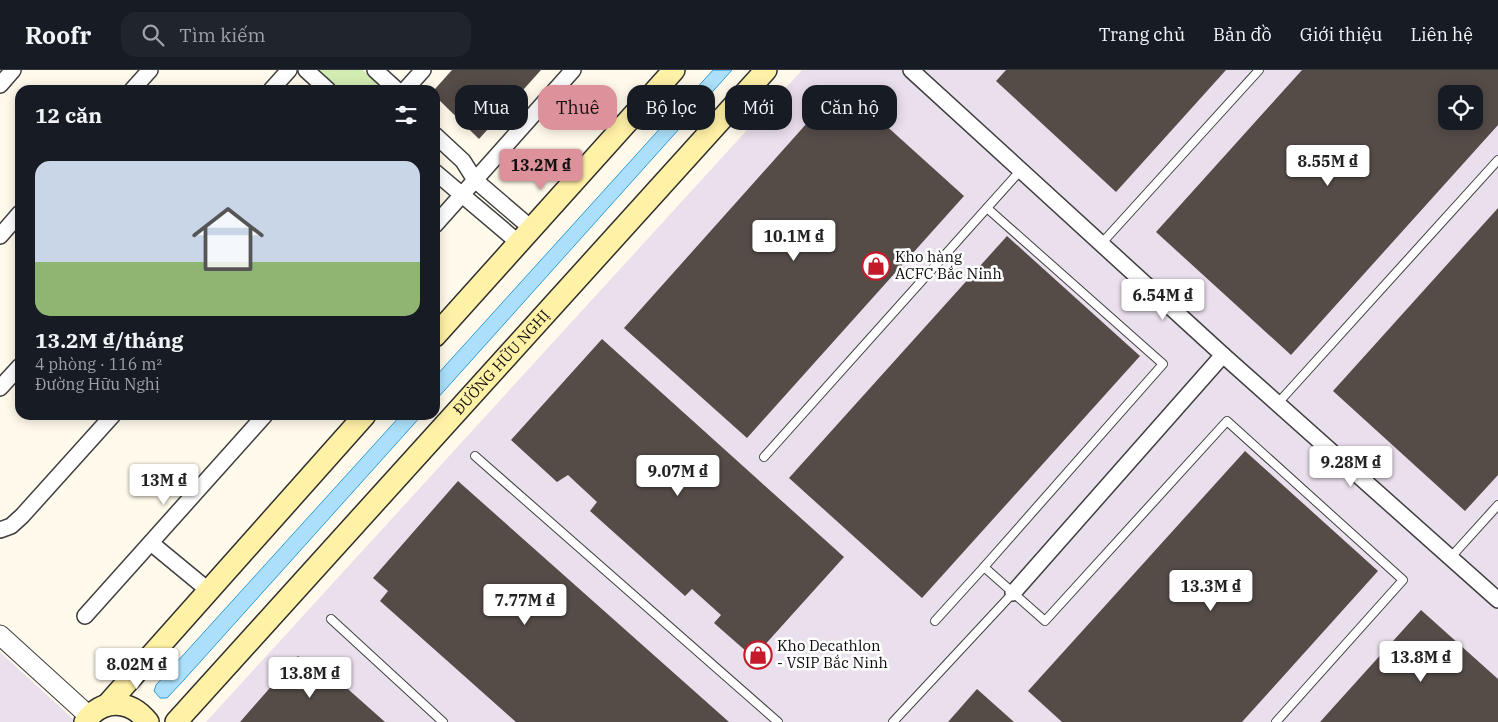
<!DOCTYPE html>
<html lang="vi">
<head>
<meta charset="utf-8">
<style>
	body { margin:0; font-family:"IBM Plex Serif",serif; background:#20242c; color:#f1f3f6; height:100vh; display:flex; flex-direction:column; font-size:19px; white-space:nowrap }
	* { box-sizing:border-box; margin:0 }
	p { font-size:16px; color:#9ea1a6 }
	.icon { flex:none; width:28px; height:28px; fill:none; stroke:currentColor; stroke-width:2; stroke-linecap:round; stroke-linejoin:round }
	.map { position:relative; flex:1; overflow:hidden }
	.details { position:absolute; left:15px; top:15px; width:425px; height:335px; display:flex; flex-direction:column; background:#171b24; border-radius:15px; box-shadow:0 2px 12px #0003 }
	.details>* { flex:none }
	.banner { position:absolute; left:455px; top:15px; width:475px; height:45px; display:flex; gap:10px }
	.controls { position:absolute; left:1438px; top:15px; display:grid; gap:10px }
	.controls a { display:grid; place-items:center; width:45px; height:45px; border-radius:10px; background:#171b24; box-shadow:0 2px 12px #0003; font-size:25px }
	.price { position:absolute; translate:-50% -42px; padding:0 11px; border-radius:5px; background:#fff; color:#222; font-size:16px; line-height:32px; filter:drop-shadow(0 1px 2px #0008) }
	.price::after { content:''; position:absolute; left:50%; top:30px; width:15px; height:11px; margin-left:-8px; background:inherit; clip-path:polygon(0 0,100% 0,50% 100%) }
	.price.active { background:#dd929b; color:#111 }
	ul { padding:0; list-style:none }
	li { display:grid; align-content:center; gap:10px; height:265px; padding:0 20px }
	li span { display:grid; place-items:center; height:155px; border-radius:15px; color:#555 }
	li>.icon { margin-inline-start:auto }
	span .icon { width:90px; height:90px; fill:#fffc; stroke-width:1 }
	li b { font-size:21px }
	h2 { display:flex; justify-content:space-between; align-items:center; height:60px; padding:0 20px; font-size:21px }
	.tag { padding:0 18px; border-radius:15px; background:#171b24; box-shadow:0 2px 12px #0003; font-size:18px; line-height:45px }
	.tag.active { background:#dd929b; color:#111 }
	header { display:flex; align-items:center; gap:30px; box-sizing:border-box; height:70px; padding:0 25px; background:#171b24; border-bottom:1px solid #363941 }
	header strong { font-size:24px }
	nav { display:flex; gap:28px; margin-inline-start:auto; font-size:18px }
	.search { width:350px; height:45px; background:#20242c; display:flex; align-items:center; gap:12px; box-sizing:border-box; padding:0 18px; border-radius:15px; color:#9ea1a6; font-size:19px }
	.map>svg:first-child { display:block }
	.industrial { fill:#eadfec; fill-rule:evenodd }
	.green { fill:#d3ecb2 }
	.water { fill:#ace0fa; stroke:#2e9bd6 }
	.building { fill:#554c48; fill-rule:evenodd }
	.lines { fill:none; stroke-linecap:round; stroke-linejoin:round }
	.service-casing { stroke:#3f3f3f; stroke-width:10 }
	.minor-casing { stroke:#3f3f3f; stroke-width:18 }
	.tertiary-casing { stroke:#3f3f3f; stroke-width:21 }
	.secondary-casing { stroke:#2e2e2e; stroke-width:24 }
	.service { stroke:#fff; stroke-width:8 }
	.minor { stroke:#fff; stroke-width:15 }
	.tertiary { stroke:#fff; stroke-width:19 }
	.secondary { stroke:#fff1a6; stroke-width:21 }
	.labels { text-anchor:middle; stroke-width:5; stroke-linejoin:round; paint-order:stroke }
	.poi-label { font-size:15px; fill:#0c0c0c; stroke:#fff; text-anchor:start }
	.street-label { font-size:15px; fill:#0c0c0c; stroke:#fff }
</style>
</head>
<body>
<header>
<strong>Roofr</strong>
<div class="search"><svg class="icon" aria-label="search" viewBox="0 0 24 24"><circle cx="10" cy="10" r="6"/><path d="M15 15l6 6"/></svg>Tìm kiếm</div>
<nav><a>Trang chủ</a><a>Bản đồ</a><a>Giới thiệu</a><a>Liên hệ</a></nav>
</header>
<div class="map">
<svg width="1498" height="652" viewBox="0 0 1498 652">
	<rect width="100%" height="100%" fill="#fffaeb"/>
	<!-- industrial -->
	<g class="industrial">
		<path d="M802 0H1498V652H206ZM1446 24H1474V51H1446Z"/>
		<path d="M0 582 72 648 76 652H0Z"/>
	</g>
	<!-- green -->
	<path class="green" d="M316 0H363L383 20H338Z"/>
	<!-- water -->
	<g class="water">
		<path d="M713 0H732L435 331V307Z"/>
		<path d="M401 345H422L183 611 167 628H160L154 621 156 615Z"/>
	</g>
	<!-- building -->
	<g class="building">
		<path d="M452 0H541L479 69 435 26V19Z"/>
		<path d="M1006 0H1226L1116 122 996 11Z"/>
		<path d="M1302 0H1498V55L1291 285 1156 162ZM1446 24H1474V51H1446Z"/>
		<path d="M841 15 964 126 747 368 624 258Z"/>
		<path d="M1498 138V405L1465 441 1333 321Z"/>
		<path d="M1007 166 1140 286 922 528 789 408Z"/>
		<path d="M602 269 844 487 762 578 755 572 747 582 714 553 721 545 692 519 685 526 590 441 597 432 568 405 557 412 511 370Z"/>
		<path d="M1245 381 1378 501 1242 652H1062L1028 621Z"/>
		<path d="M458 411 729 652H516L380 531 388 521 373 508Z"/>
		<path d="M1421 540 1498 609V652H1320Z"/>
		<path d="M298 586 317 603 322 596 385 652H240Z"/>
		<path d="M977 619 1014 652H948Z"/>
	</g>
	<g class="lines">
		<!-- service casing -->
		<g class="service-casing">
			<g id="service">
				<path d="M987 138 1163 294 984 497 1045 551 1227 351 1403 510 1276 652"/>
				<path d="M1101 174 1259 0"/>
				<path d="M1278 333 1498 90"/>
				<path d="M475 386 778 652"/>
				<path d="M764 387 1020 101"/>
				<path d="M1451 487 1498 435"/>
				<path d="M331 549 443 652"/>
				<path d="M935 551 984 497"/>
				<path d="M893 652 1013 523"/>
			</g>
		</g>
		<!-- minor casing -->
		<g class="minor-casing">
			<g id="minor">
				<path d="M306 0 328 20"/>
				<path d="M375 0 397 20"/>
				<path d="M911 0 1223 285 1013 523"/>
				<path d="M0 15 13 0"/>
				<path d="M132 20 150 0"/>
				<path d="M271 20 289 0"/>
				<path d="M405 20 423 0"/>
				<path d="M435 65 463 91 475 110 531 158"/>
				<path d="M435 102 519 173"/>
				<path d="M435 155 573 0"/>
				<path d="M0 166 20 143"/>
				<path d="M1223 285 1498 530"/>
				<path d="M0 318 20 296"/>
				<path d="M0 460 11 456 22 446 113 345"/>
				<path d="M151 473 208 520"/>
				<path d="M85 546 265 345"/>
			</g>
		</g>
		<!-- tertiary casing -->
		<g class="tertiary-casing">
			<path id="tertiary" d="M0 565 89 646"/>
		</g>
		<!-- secondary casing -->
		<g class="secondary-casing">
			<g id="secondary">
				<path d="M435 266 674 0"/>
				<path d="M107 635 365 345"/>
				<path d="M85 652C102 628 130 629 148 652"/>
				<path id="s1" d="M176 652 766 0"/>
			</g>
		</g>
		<!-- service -->
		<use href="#service" class="service"/>
		<!-- minor -->
		<use href="#minor" class="minor"/>
		<!-- tertiary -->
		<use href="#tertiary" class="tertiary"/>
		<!-- secondary -->
		<use href="#secondary" class="secondary"/>
	</g>
	<!-- icons -->
	<defs>
		<g id="shop-ring" transform="scale(1.4375)"><circle r="9.5" fill="#fff" stroke="#c41b2b" stroke-width="1.5"/><path d="M-5-2.5h2.3a2.7 3.5 0 0 1 5.4 0H5L5.5 6h-11ZM-1.5-2.5h3a1.5 2.3 0 0 0-3 0Z" fill="#c41b2b"/></g>
	</defs>
	<g fill-rule="evenodd">
		<use href="#shop-ring" x="876" y="196"/>
		<use href="#shop-ring" x="758" y="585"/>
	</g>
	<g class="labels">
		<!-- poi labels -->
		<g class="poi-label">
			<text x="895" y="192">Kho hàng<tspan x="895" dy="17">ACFC Bắc Ninh</tspan></text>
			<text x="777" y="581">Kho Decathlon<tspan x="777" dy="17">- VSIP Bắc Ninh</tspan></text>
		</g>
		<!-- street labels -->
		<g class="street-label">
			<text dy="5" stroke="none"><textPath href="#s1" startOffset="485">ĐƯỜNG HỮU NGHỊ</textPath></text>
		</g>
	</g>
</svg>
<div class="controls">
<a><svg class="icon" aria-label="locate" viewBox="0 0 24 24"><circle cx="12" cy="12" r="6"/><path d="M12 2v4M12 18v4M2 12h4M18 12h4"/></svg></a>
</div>
<b class="price" style="left:1328px;top:117px">8.55M ₫</b>
<b class="price active" style="left:541px;top:121px">13.2M ₫</b>
<b class="price" style="left:794px;top:192px">10.1M ₫</b>
<b class="price" style="left:1163px;top:251px">6.54M ₫</b>
<b class="price" style="left:1351px;top:418px">9.28M ₫</b>
<b class="price" style="left:678px;top:427px">9.07M ₫</b>
<b class="price" style="left:164px;top:436px">13M ₫</b>
<b class="price" style="left:1211px;top:542px">13.3M ₫</b>
<b class="price" style="left:525px;top:556px">7.77M ₫</b>
<b class="price" style="left:1421px;top:613px">13.8M ₫</b>
<b class="price" style="left:137px;top:620px">8.02M ₫</b>
<b class="price" style="left:310px;top:629px">13.8M ₫</b>
<div class="banner">
<a class="tag">Mua</a>
<a class="tag active">Thuê</a>
<a class="tag">Bộ lọc</a>
<a class="tag">Mới</a>
<a class="tag">Căn hộ</a>
</div>
<section class="details">
<h2>12 căn<svg class="icon" aria-label="filters" viewBox="0 0 24 24"><path d="M4 7h16M4 17h16"/><circle cx="9" cy="7" r="2"/><circle cx="15" cy="17" r="2"/></svg></h2>
<ul>
<li><span style="background:linear-gradient(#c9d6e8 65%,#8fb573 0)"><svg class="icon" aria-label="home" viewBox="0 0 24 24"><path d="M3 11l9-7 9 7M6 9v11h12V9"/></svg></span><div><b>13.2M ₫/tháng</b><p>4 phòng · 116 m²</p><p>Đường Hữu Nghị</p></div></li>
</ul>
</section>
</div>
</body>
</html>
